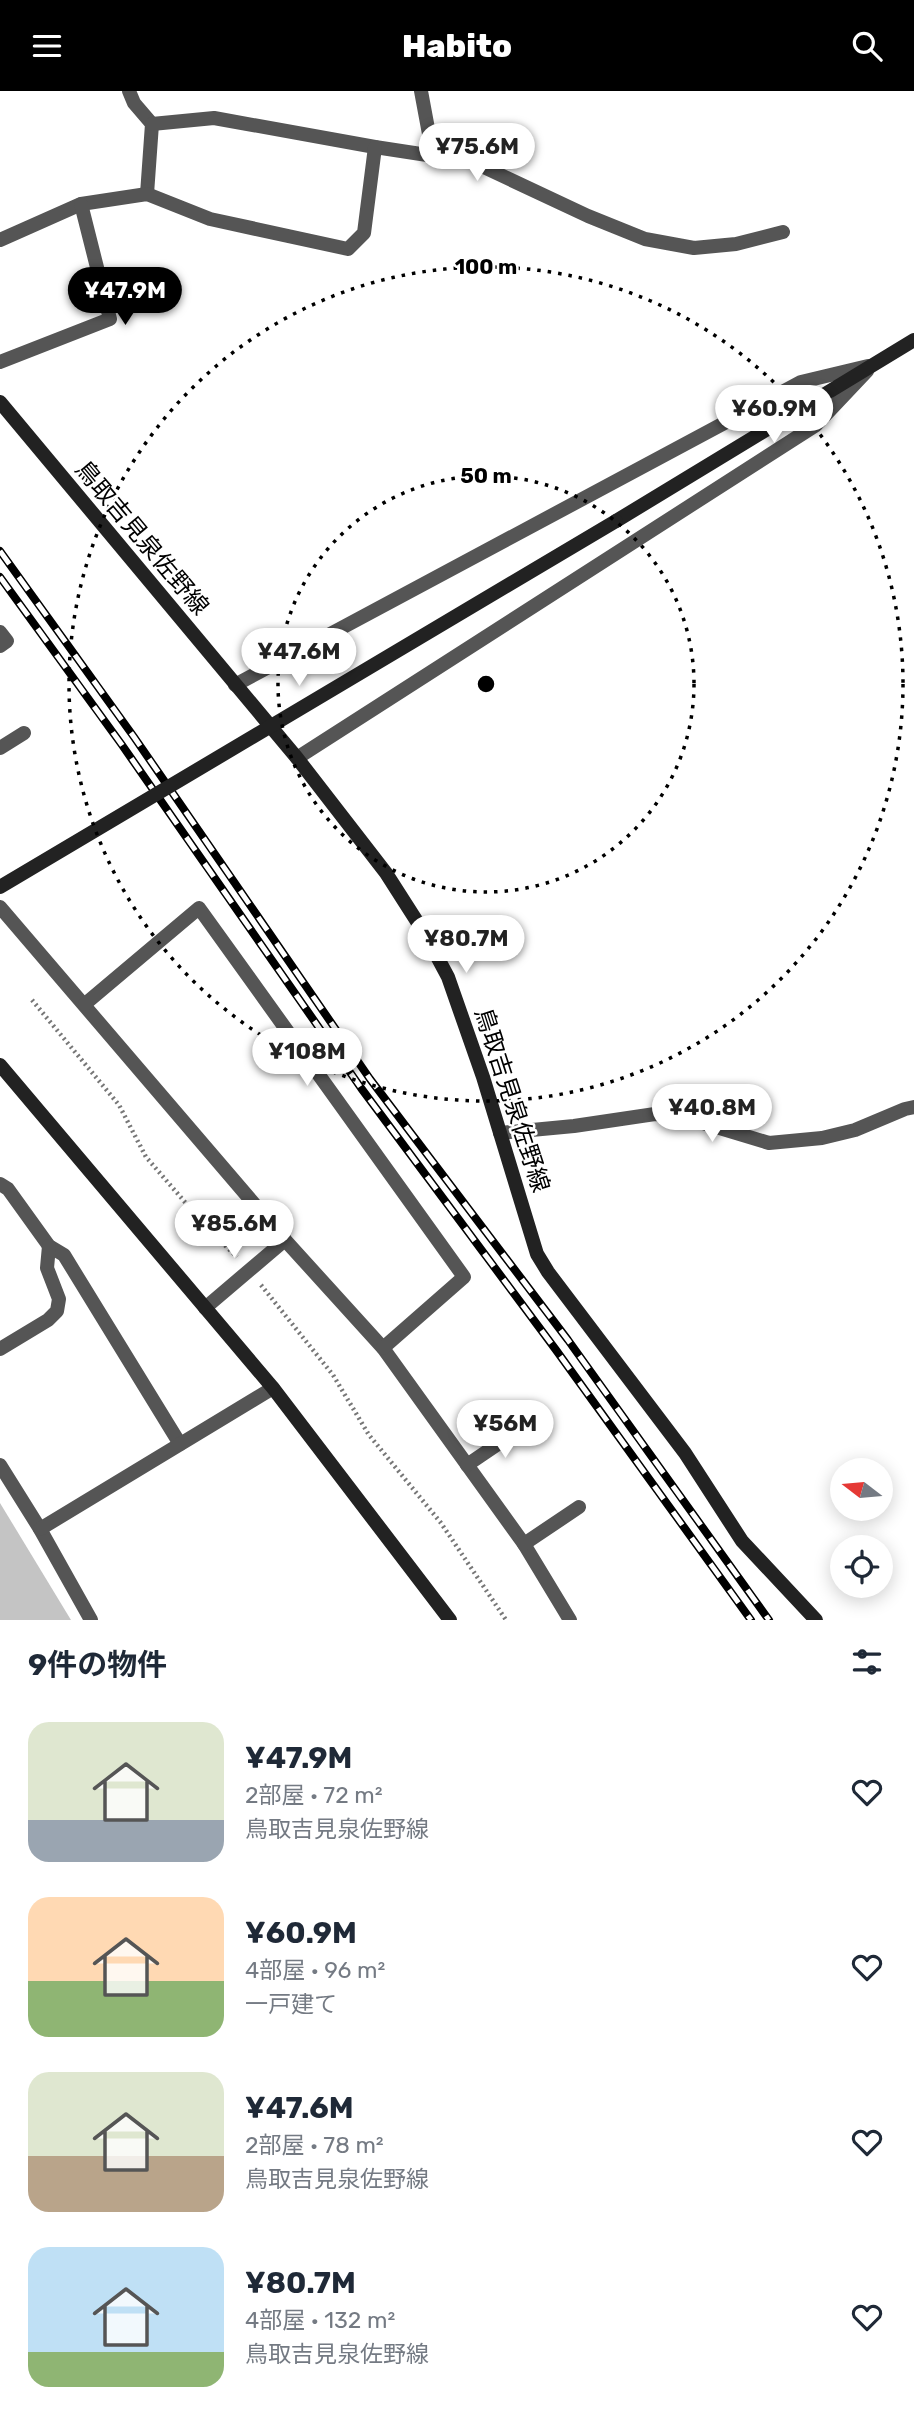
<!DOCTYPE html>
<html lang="ja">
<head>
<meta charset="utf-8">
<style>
	body { margin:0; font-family:Rubik,"Noto Sans JP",sans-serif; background:#f2f2f3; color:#1f2937; height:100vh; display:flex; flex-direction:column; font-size:26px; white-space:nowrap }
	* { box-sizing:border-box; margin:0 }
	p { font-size:23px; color:#747a83 }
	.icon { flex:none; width:38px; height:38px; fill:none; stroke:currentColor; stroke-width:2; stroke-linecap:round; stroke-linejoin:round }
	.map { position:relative; height:1529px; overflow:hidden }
	.sheet { display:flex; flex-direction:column; background:#fff; flex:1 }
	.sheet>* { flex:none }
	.needle { width:46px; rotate:286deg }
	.buttons { position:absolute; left:830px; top:1367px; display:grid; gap:14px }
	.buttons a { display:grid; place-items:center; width:63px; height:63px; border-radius:50%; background:#fff; box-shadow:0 4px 18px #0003; font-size:35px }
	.price { position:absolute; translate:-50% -60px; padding:0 16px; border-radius:24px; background:#fff; color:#222; font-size:23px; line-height:46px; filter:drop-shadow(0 2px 4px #0008) }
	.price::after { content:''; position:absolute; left:50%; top:42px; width:21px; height:16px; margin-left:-10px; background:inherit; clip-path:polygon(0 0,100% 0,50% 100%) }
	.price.current { background:#000; color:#fff }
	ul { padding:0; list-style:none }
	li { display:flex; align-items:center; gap:21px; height:175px; padding:0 28px }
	li span { display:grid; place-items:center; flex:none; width:196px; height:140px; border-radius:21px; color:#555 }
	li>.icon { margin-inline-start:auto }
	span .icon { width:84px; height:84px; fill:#fffc; stroke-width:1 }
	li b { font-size:30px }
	h2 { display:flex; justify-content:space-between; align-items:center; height:84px; padding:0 28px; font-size:30px }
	header { display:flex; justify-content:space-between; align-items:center; height:91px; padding:0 28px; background:#000; color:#fff; font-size:32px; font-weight:800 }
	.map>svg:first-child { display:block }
	.building { fill:#c4c4c4 }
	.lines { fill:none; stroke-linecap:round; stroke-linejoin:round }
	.path { stroke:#777; stroke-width:4.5; stroke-dasharray:2 3.5; stroke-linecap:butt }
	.lane { stroke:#555; stroke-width:14 }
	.street { stroke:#555; stroke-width:14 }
	.secondary { stroke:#222; stroke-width:14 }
	.rail-casing { stroke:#000; stroke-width:8 }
	.rail { stroke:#fff; stroke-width:5; stroke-dasharray:16; stroke-linecap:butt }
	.secondary-bridge { stroke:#222; stroke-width:14 }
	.ring { fill:none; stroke:#000; stroke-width:3.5; stroke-dasharray:3.5 7 }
	.labels { text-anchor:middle; stroke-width:5; stroke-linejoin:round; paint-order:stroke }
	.street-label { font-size:24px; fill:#000; stroke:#fff }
	.centre { fill:#000; stroke:#fff; stroke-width:3.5 }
	.ring-label { font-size:21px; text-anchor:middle; font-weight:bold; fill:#000; stroke:#fff; stroke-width:5; stroke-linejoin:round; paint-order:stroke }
</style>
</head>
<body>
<header><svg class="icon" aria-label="menu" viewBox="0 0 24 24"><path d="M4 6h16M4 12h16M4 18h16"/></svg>Habito<svg class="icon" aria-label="search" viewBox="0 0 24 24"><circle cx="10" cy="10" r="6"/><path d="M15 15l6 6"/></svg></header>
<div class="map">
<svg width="914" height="1529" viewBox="0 0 914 1529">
	<rect width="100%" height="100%" fill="#fff"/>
	<!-- building -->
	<path class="building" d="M0 1412 71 1529H0Z"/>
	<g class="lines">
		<!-- path -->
		<g class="path">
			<path d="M32 909 119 1014 146 1066 210 1140 237 1166"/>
			<path d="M261 1194 333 1284 369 1344 441 1432 506 1529"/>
		</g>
		<!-- lane -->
		<g class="lane">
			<path d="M0 1093 8 1098 49 1155 64 1164 180 1353"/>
			<path d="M0 1258 48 1229 57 1220 59 1208 47 1177 49 1155"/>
			<path d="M0 1374 40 1438 91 1529"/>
			<path d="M40 1438 273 1297"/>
		</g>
		<!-- street -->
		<g class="street">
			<path d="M129 0 134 12 152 33 147 103"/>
			<path d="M421 0 429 43"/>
			<path d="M152 33 214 27 375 56 473 71 588 125 645 148 694 157 736 153 783 141"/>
			<path d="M0 149 81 113 147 103 210 128 348 158 364 142 375 56"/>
			<path d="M0 271 110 228 81 113"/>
			<path d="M0 541 7 550 0 555"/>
			<path d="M235 594 801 291 868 275"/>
			<path d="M0 657 24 642"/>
			<path d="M297 667 816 334 867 280"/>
			<path d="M0 816 285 1149 383 1257 524 1453 570 1529"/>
			<path d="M85 913 199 817 464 1186 383 1257"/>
			<path d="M500 1042 574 1035 655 1023 680 1025 769 1052 822 1047 855 1039 905 1018 914 1016"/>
			<path d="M205 1217 285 1149"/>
			<path d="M467 1374 523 1336"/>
			<path d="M524 1453 579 1416"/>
		</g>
		<!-- secondary -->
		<g class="secondary">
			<path d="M0 311 297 667 386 782 425 843 448 886 483 986 537 1163 548 1181 685 1362 742 1450 816 1529"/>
			<path d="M616 430 914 249"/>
			<path d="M0 974 273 1297 450 1529"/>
		</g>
		<!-- rail casing -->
		<g class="rail-casing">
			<g id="rail">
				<path d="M0 460 134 646 370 988 568 1249 769 1529"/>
				<path d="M0 486 122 654 361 997 556 1259 751 1529"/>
			</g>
		</g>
		<!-- rail -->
		<use href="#rail" class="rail"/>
		<!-- secondary-bridge -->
		<path class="secondary-bridge" d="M0 796 616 430"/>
	</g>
	<!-- distance rings -->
	<g class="ring">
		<circle cx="486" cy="593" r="208"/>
		<circle cx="486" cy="593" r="417"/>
	</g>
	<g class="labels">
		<!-- street labels -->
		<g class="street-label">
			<text transform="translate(142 447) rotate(50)" y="8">鳥取吉見泉佐野線</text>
			<text transform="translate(512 1009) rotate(72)" y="8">鳥取吉見泉佐野線</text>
		</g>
	</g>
	<circle cx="486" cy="593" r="10" class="centre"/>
	<g class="ring-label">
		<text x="486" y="183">100 m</text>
		<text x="486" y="392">50 m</text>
	</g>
</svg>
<div class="buttons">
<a><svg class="needle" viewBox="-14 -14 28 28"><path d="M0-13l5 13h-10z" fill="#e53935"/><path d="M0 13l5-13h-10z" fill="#747a83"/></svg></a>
<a><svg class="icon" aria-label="locate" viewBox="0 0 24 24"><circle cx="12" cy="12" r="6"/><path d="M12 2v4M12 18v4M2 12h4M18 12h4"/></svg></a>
</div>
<b class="price" style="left:477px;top:92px">¥75.6M</b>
<b class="price current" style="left:125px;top:236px">¥47.9M</b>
<b class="price" style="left:774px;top:354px">¥60.9M</b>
<b class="price" style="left:299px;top:597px">¥47.6M</b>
<b class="price" style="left:466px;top:884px">¥80.7M</b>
<b class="price" style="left:307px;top:997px">¥108M</b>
<b class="price" style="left:712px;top:1053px">¥40.8M</b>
<b class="price" style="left:234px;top:1169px">¥85.6M</b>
<b class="price" style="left:505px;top:1369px">¥56M</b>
</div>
<section class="sheet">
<h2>9件の物件<svg class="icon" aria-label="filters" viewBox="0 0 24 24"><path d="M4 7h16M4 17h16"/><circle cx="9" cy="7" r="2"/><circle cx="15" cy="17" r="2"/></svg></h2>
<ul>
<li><span style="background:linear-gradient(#dfe7d0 70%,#9aa5b1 0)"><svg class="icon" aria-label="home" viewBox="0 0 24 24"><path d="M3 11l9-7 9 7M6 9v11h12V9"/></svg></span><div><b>¥47.9M</b><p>2部屋 · 72 m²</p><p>鳥取吉見泉佐野線</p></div><svg class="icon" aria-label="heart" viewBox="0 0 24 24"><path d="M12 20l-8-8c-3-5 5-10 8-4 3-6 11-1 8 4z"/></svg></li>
<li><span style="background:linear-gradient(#ffd9b3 60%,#8fb573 0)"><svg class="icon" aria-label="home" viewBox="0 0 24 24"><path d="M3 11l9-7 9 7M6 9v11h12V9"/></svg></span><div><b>¥60.9M</b><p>4部屋 · 96 m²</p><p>一戸建て</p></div><svg class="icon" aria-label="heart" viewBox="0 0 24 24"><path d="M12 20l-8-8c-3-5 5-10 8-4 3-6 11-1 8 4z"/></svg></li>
<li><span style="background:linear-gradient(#dfe7d0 60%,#b9a48a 0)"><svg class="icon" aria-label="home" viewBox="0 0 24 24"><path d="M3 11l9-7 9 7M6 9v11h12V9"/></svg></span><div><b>¥47.6M</b><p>2部屋 · 78 m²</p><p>鳥取吉見泉佐野線</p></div><svg class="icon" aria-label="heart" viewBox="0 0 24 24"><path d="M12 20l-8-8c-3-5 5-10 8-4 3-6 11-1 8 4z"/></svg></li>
<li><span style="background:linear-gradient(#bfe0f5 75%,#8fb573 0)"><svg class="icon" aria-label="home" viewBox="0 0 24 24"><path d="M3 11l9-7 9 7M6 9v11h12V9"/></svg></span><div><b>¥80.7M</b><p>4部屋 · 132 m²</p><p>鳥取吉見泉佐野線</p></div><svg class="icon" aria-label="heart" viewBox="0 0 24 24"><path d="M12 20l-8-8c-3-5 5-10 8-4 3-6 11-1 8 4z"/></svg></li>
</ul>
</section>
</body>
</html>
